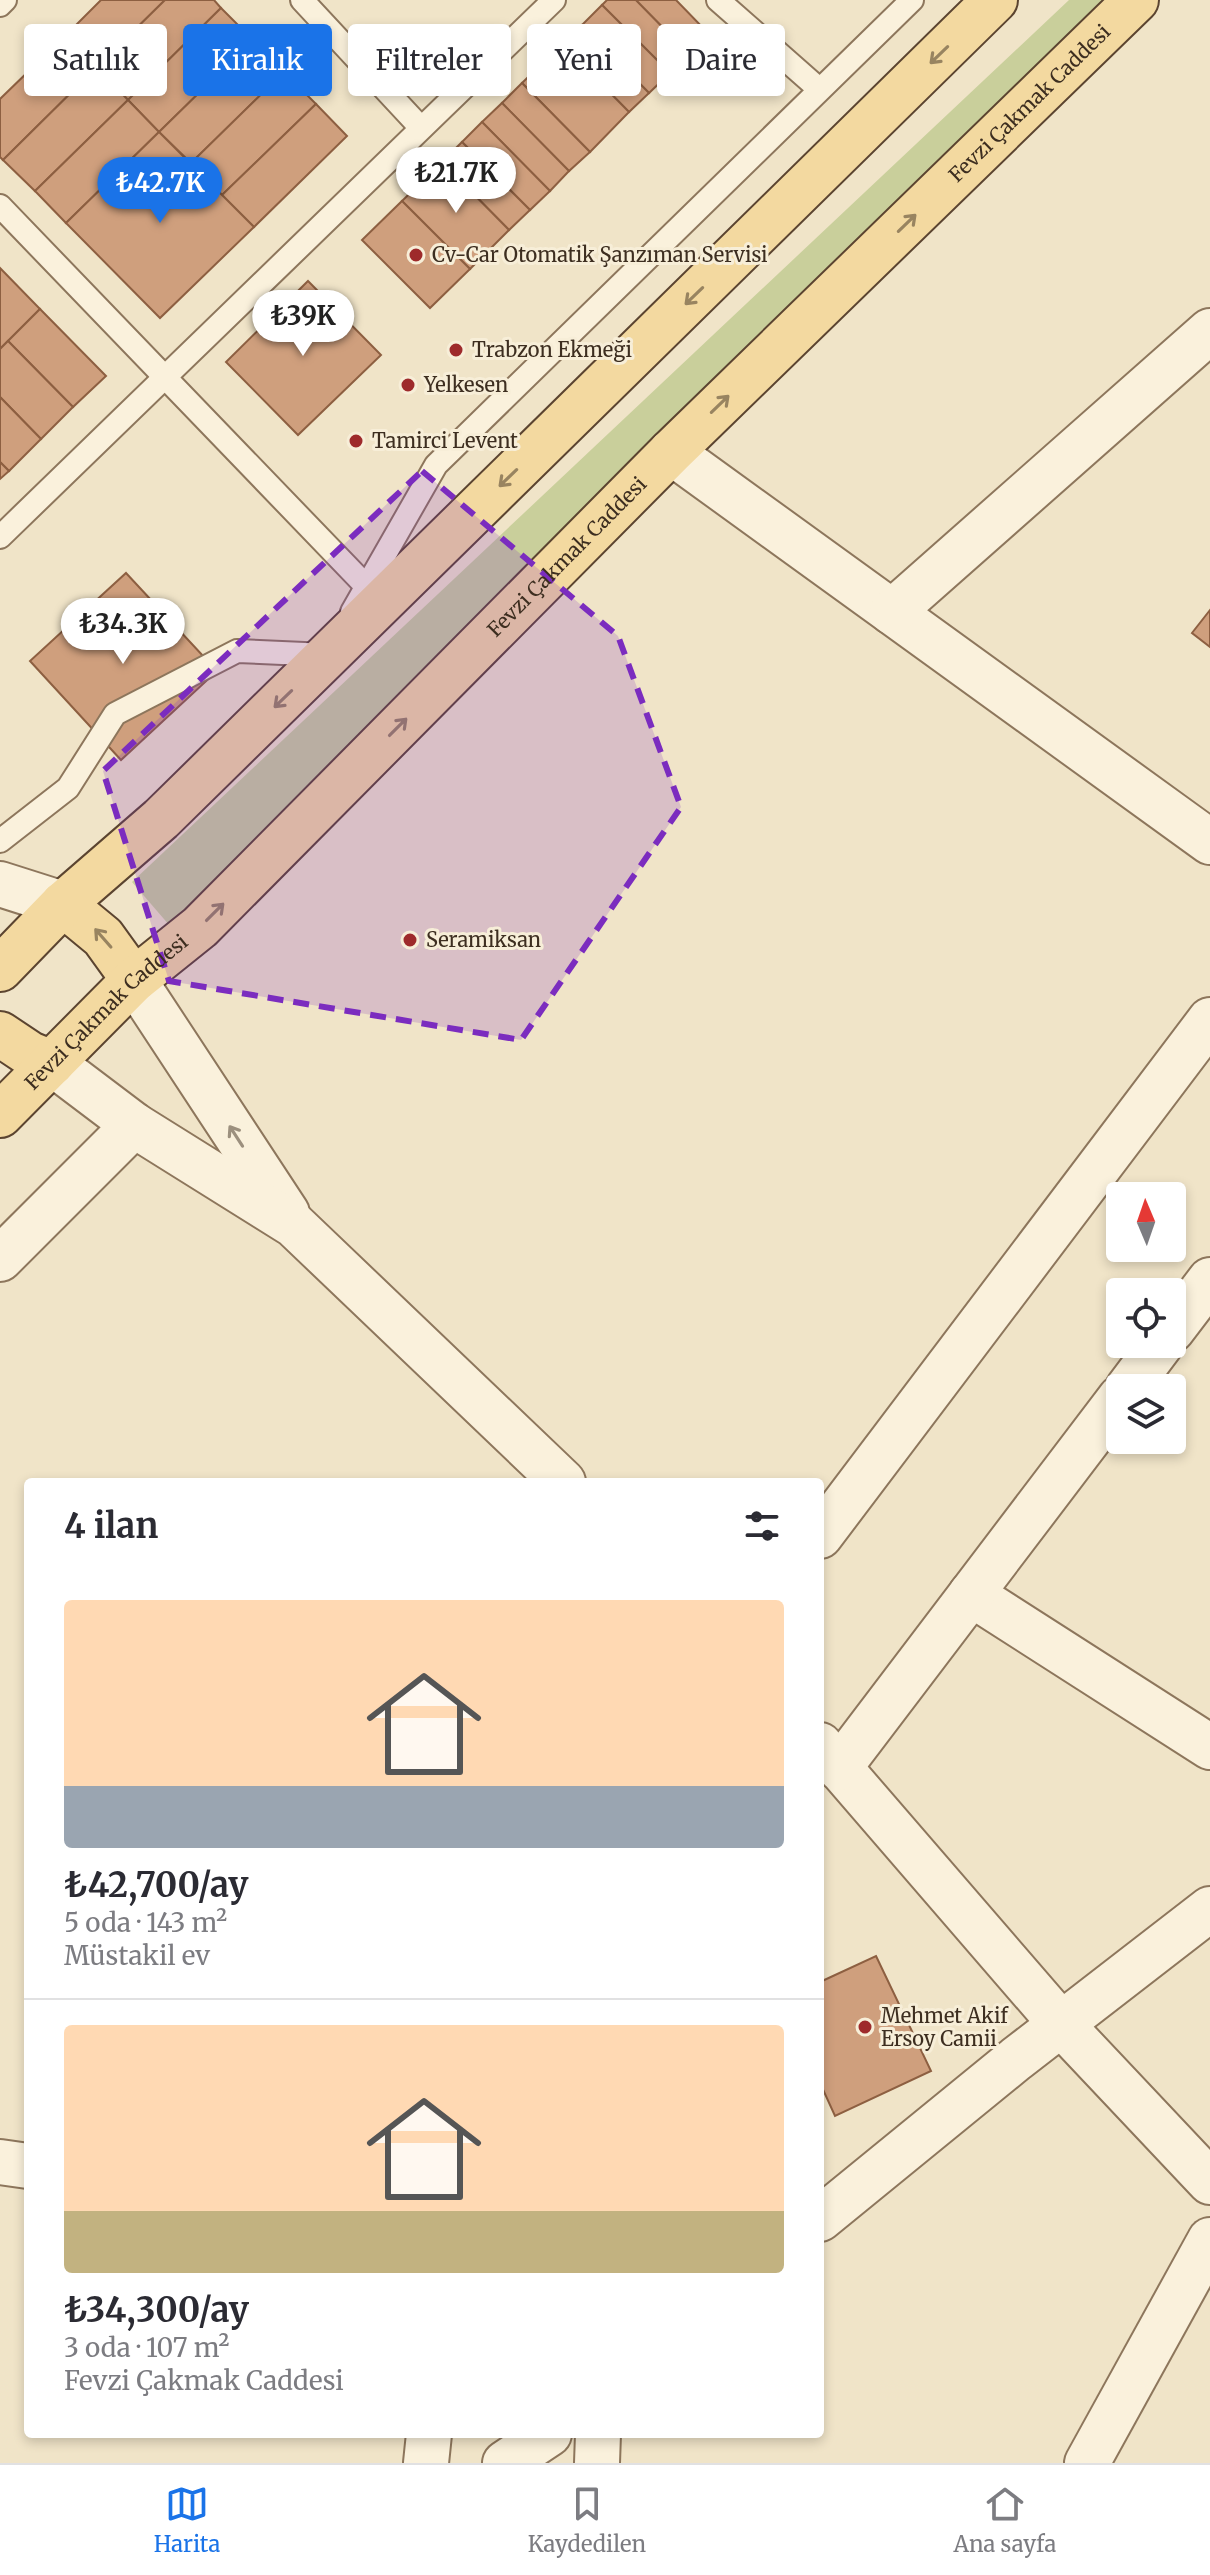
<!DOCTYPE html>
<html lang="tr">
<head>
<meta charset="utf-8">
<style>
	body { margin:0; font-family:Merriweather,serif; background:#f7f7f7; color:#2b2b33; height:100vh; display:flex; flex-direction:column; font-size:30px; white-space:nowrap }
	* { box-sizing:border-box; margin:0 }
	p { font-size:26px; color:#7c7c81 }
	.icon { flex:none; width:44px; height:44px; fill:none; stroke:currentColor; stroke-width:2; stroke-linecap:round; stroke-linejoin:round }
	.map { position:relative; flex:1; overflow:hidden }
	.sheet { position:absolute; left:24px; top:1478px; width:800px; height:960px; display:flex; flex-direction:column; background:#fff; border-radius:8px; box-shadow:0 4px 12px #0003 }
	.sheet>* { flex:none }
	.top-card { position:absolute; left:24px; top:24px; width:800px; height:72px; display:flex; gap:16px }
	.needle { width:52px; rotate:358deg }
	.fabs { position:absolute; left:1106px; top:1182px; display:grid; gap:16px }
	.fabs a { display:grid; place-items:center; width:80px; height:80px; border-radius:8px; background:#fff; box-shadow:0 4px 12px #0003; font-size:40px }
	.price { position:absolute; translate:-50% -68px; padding:0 18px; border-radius:28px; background:#fff; color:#222; font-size:26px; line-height:52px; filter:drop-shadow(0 2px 4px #0008) }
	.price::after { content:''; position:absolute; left:50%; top:48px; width:24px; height:18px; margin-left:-12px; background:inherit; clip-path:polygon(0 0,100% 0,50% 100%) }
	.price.on { background:#1a73e8; color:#fff }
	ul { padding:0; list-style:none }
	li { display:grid; align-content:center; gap:16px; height:424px; padding:0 40px }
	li+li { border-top:2px solid #e1e1e2 }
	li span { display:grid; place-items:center; height:248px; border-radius:8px; color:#555 }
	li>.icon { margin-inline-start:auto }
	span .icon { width:144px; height:144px; fill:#fffc; stroke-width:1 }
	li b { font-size:34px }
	h2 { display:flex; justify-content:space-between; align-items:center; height:96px; padding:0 40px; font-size:34px }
	.chip { padding:0 28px; border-radius:8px; background:#fff; box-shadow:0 4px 12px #0003; font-size:28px; line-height:72px }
	.chip.on { background:#1a73e8; color:#fff }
	.tab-bar { display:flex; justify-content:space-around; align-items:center; height:112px; border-top:2px solid #e1e1e2; background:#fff; font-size:22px; color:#7c7c81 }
	.tab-bar a { display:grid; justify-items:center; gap:4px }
	.tab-bar .on { color:#1a73e8 }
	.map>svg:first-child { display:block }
	.green { fill:#c9cf9b }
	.building { fill:#cf9f7d; stroke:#8d5f41; stroke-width:2 }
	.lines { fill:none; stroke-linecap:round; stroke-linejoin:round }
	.service-casing { stroke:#8d765c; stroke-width:26 }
	.minor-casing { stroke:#8d765c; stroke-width:48 }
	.primary-casing { stroke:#5b4430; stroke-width:48 }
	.service { stroke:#faf1dc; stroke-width:22 }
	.minor { stroke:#faf1dc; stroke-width:44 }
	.primary { stroke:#f3d9a0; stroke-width:44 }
	.oneway { stroke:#988460 }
	.oneway2 { stroke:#9c907e }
	.marked { fill:#7b2cbf; fill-opacity:0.2; stroke:#7b2cbf; stroke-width:6; stroke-dasharray:16 10; stroke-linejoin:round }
	.poi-dot { fill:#9e2a2b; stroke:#f7eed8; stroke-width:3 }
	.labels { text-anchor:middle; stroke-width:6; stroke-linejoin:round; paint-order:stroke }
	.street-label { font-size:20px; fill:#3d2e20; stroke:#f7eed8 }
	.poi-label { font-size:20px; fill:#3d2e20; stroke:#f7eed8; text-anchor:start }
</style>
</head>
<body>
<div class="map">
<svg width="1210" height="2463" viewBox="0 0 1210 2463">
	<rect width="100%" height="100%" fill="#f0e4c8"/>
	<!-- green -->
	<path class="green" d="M1069 0H1116L780 318 368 725 170 926 132 882Z"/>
	<!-- building -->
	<g class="building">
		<path d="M101 0H165L97 67 65 36Z"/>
		<path d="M165 0H214L221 8 128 100 97 67Z"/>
		<path d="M607 0H636L689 54 670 73 602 5Z"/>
		<path d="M636 0H676L709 34 689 54Z"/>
		<path d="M602 5 670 73 649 93 582 25Z"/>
		<path d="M221 8 253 40 159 132 128 100Z"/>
		<path d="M582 25 649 93 629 112 562 44Z"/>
		<path d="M65 36 97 67 3 160 0 157V99Z"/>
		<path d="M253 40 284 72 191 163 159 132Z"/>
		<path d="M562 44 629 112 590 152 522 83Z"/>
		<path d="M97 67 128 100 35 191 3 160Z"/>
		<path d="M284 72 316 104 222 195 191 163Z"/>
		<path d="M522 83 590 152 569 171 502 103Z"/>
		<path d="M128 100 159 132 66 223 35 191Z"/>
		<path d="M502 103 569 171 550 191 482 122Z"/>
		<path d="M316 104 347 136 254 227 222 195Z"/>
		<path d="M482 122 550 191 530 210 462 142Z"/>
		<path d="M159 132 254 227 160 318 66 223Z"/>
		<path d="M462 142 530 210 509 230 442 162Z"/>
		<path d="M442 162 509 230 470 269 402 201Z"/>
		<path d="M402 201 470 269 430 308 362 240Z"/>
		<path d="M0 268 40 309 0 349Z"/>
		<path d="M308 281 381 355 298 435 226 362Z"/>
		<path d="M40 309 106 376 73 407 8 341Z"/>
		<path d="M8 341 73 407 41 439 0 397V349Z"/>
		<path d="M0 397 41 439 9 471 0 462Z"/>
		<path d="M0 462 9 471 0 479Z"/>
		<path d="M126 573 217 671 121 760 30 661Z"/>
		<path d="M1210 610V647L1192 633Z"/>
		<path d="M876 1956 931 2071 835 2116 820 2083V1982Z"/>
	</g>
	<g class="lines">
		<!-- service casing -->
		<g class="service-casing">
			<g id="service">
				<path d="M302 0 421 128"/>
				<path d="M718 0 819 89"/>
				<path d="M0 5 5 0"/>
				<path d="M0 206 367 587"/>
				<path d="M0 537 554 0"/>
				<path d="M352 612 436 465 912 0"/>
				<path d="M0 841 68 788 115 714 237 651 327 655"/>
			</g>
		</g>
		<!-- minor casing -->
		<g class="minor-casing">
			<g id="minor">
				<path d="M671 452 1210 842"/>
				<path d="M892 612 1210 331"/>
				<path d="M0 884 63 904"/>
				<path d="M134 980 287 1213"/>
				<path d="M52 1063 134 1125 294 1225 563 1482"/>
				<path d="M0 1259 134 1125"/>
				<path d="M1172 1330 1210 1280"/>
				<path d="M1128 1388 1161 1344"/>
				<path d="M820 1536 1210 1020"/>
				<path d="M971 1594 1210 1747"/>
				<path d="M820 1745 1061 2024 1210 2182"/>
				<path d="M839 1768 1120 1398"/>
				<path d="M0 2162 28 2166"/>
				<path d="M820 2219 1016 2059 1210 1909"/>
				<path d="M426 2463 429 2434"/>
				<path d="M505 2463 549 2434"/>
				<path d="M597 2463 598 2434"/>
				<path d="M1087 2463 1210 2240"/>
			</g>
		</g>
		<!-- primary casing -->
		<g class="primary-casing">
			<g id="primary">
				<path d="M63 904 103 937 134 980"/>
				<path d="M0 969 63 904 161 819 995 0"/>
				<path d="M0 1034 30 1054 52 1063"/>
				<path id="s1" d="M0 1115 134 980 200 927 671 452 1136 0"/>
			</g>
		</g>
		<!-- service -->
		<use href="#service" class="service"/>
		<!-- minor -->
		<use href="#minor" class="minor"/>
		<!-- primary -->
		<use href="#primary" class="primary"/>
	</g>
	<!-- one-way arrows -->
	<defs><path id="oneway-shaft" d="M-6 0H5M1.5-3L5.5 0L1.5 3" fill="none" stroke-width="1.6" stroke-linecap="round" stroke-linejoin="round" transform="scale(2)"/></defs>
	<g class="oneway">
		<use href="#oneway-shaft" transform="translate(939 55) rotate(136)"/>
		<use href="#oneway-shaft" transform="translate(907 223) rotate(-44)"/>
		<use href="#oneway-shaft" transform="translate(694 296) rotate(136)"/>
		<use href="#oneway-shaft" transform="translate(720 404) rotate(-44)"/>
		<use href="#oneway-shaft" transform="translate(508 478) rotate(136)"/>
		<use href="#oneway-shaft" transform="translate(283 699) rotate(136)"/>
		<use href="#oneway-shaft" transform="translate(398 727) rotate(-45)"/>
		<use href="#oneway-shaft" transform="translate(215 912) rotate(-45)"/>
		<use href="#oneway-shaft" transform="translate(103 938) rotate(-131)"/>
	</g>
	<use class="oneway2" href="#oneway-shaft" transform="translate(236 1136) rotate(-123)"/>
	<!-- marked area -->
	<path class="marked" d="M422 471 618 636 681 807 521 1040 169 981 103 771Z"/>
	<!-- markers -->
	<g class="poi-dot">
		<circle cx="416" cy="255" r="8"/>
		<circle cx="456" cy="350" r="8"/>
		<circle cx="408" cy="385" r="8"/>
		<circle cx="356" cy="441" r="8"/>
		<circle cx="410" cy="940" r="8"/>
		<circle cx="865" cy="2027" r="8"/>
	</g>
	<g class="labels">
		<!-- street labels -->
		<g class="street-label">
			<text dy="7" stroke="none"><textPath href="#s1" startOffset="1444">Fevzi Çakmak Caddesi</textPath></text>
			<text dy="7" stroke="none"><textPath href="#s1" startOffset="796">Fevzi Çakmak Caddesi</textPath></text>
			<text dy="7" stroke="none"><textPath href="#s1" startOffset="148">Fevzi Çakmak Caddesi</textPath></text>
		</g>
		<!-- poi labels -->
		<g class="poi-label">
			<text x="432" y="262">Cv-Car Otomatik Şanzıman Servisi</text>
			<text x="472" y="357">Trabzon Ekmeği</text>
			<text x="424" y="392">Yelkesen</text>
			<text x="372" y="448">Tamirci Levent</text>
			<text x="426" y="947">Seramiksan</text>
			<text x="881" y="2023">Mehmet Akif<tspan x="881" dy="23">Ersoy Camii</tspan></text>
		</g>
	</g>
</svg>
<div class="fabs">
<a><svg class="needle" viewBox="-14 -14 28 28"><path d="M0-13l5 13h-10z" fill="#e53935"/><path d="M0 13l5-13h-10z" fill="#7c7c81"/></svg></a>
<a><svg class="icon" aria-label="locate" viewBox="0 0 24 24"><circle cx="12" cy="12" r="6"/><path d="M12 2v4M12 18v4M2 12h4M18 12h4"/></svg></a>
<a><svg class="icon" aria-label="layers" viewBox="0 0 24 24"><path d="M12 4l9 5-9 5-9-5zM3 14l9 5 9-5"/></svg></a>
</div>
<b class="price" style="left:456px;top:215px">₺21.7K</b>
<b class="price on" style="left:160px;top:225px">₺42.7K</b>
<b class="price" style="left:303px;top:358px">₺39K</b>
<b class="price" style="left:123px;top:666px">₺34.3K</b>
<div class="top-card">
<a class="chip">Satılık</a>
<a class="chip on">Kiralık</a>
<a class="chip">Filtreler</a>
<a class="chip">Yeni</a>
<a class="chip">Daire</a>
</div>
<section class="sheet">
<h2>4 ilan<svg class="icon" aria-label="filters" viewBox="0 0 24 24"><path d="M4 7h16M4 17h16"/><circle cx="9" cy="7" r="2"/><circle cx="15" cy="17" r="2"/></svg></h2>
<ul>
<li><span style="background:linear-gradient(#ffd9b3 75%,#9aa5b1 0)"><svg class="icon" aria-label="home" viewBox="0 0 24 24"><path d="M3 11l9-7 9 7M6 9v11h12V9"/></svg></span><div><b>₺42,700/ay</b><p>5 oda · 143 m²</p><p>Müstakil ev</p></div></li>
<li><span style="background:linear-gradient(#ffd9b3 75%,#c2b280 0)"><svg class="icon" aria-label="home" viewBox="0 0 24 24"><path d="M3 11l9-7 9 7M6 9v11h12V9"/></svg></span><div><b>₺34,300/ay</b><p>3 oda · 107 m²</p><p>Fevzi Çakmak Caddesi</p></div></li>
</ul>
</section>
</div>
<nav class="tab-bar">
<a class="on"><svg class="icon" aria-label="map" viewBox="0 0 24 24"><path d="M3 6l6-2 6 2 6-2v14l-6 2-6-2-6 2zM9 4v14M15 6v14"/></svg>Harita</a>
<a><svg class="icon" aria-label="saved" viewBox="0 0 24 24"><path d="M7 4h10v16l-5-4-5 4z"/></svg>Kaydedilen</a>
<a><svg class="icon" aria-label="home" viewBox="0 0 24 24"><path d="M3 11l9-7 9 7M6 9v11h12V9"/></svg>Ana sayfa</a>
</nav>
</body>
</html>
